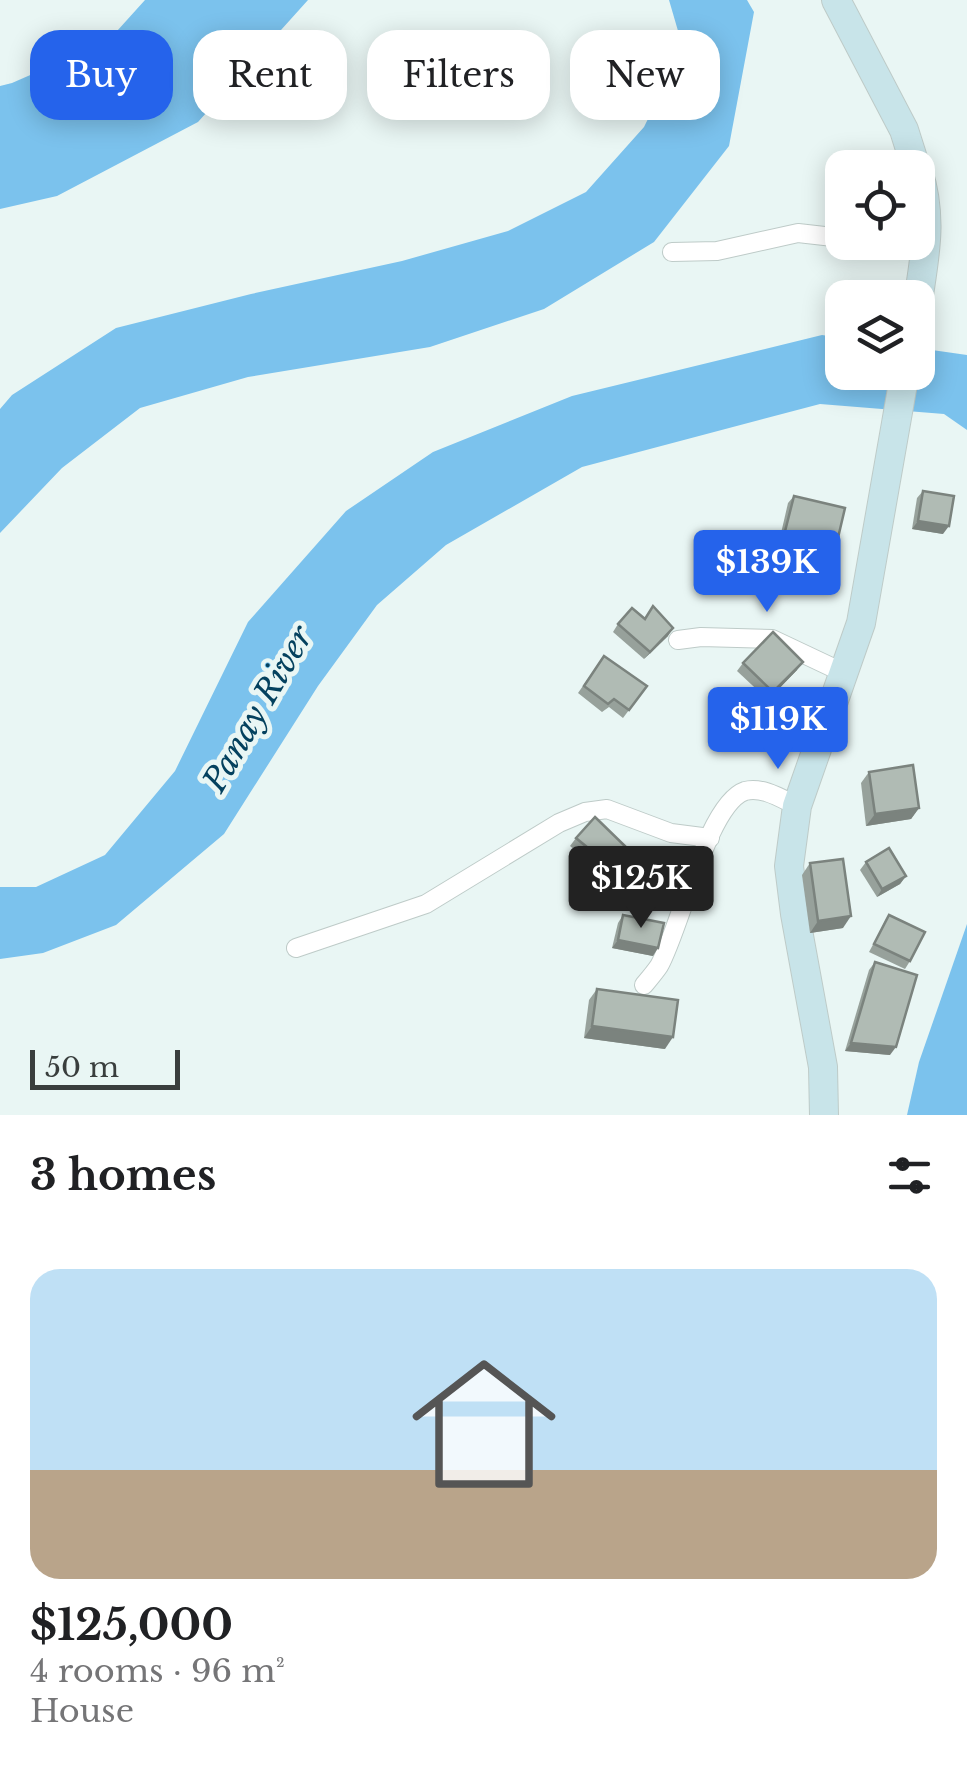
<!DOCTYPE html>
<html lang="en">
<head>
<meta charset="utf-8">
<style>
	body { margin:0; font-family:"Libre Baskerville",serif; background:#f6f6f6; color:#202124; height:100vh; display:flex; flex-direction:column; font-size:38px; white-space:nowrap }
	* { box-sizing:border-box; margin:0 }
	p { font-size:32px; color:#757577 }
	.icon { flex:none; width:55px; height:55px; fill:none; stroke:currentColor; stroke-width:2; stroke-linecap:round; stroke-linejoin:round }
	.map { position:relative; height:1115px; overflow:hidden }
	.drawer { display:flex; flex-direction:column; background:#fff; flex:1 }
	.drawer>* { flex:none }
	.top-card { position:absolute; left:30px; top:30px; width:908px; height:90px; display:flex; gap:20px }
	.controls { position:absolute; left:825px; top:150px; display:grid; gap:20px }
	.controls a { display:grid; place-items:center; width:110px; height:110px; border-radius:20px; background:#fff; box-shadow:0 5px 25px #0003; font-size:50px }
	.scale { position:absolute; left:30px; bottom:25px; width:150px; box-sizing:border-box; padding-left:10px; border:5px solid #393e3d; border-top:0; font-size:28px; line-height:35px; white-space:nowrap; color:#393e3d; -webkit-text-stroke:8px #e9f6f4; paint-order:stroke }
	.price { position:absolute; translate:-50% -85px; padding:0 22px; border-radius:10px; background:#2563eb; color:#fff; font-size:32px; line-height:65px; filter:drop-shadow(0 2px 5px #0008) }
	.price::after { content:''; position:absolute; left:50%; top:60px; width:30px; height:22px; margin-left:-15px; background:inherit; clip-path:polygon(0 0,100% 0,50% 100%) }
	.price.selected { background:#222; color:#fff }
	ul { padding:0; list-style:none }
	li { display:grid; align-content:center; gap:20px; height:530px; padding:0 30px }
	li+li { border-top:2px solid #e0e0e0 }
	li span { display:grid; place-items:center; height:310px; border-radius:30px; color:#555 }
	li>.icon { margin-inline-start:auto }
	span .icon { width:180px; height:180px; fill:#fffc; stroke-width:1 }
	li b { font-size:42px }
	h2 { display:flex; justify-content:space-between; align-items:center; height:120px; padding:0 30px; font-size:42px }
	.chip { padding:0 35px; border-radius:30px; background:#fff; box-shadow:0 5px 25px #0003; font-size:35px; line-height:90px }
	.chip.selected { background:#2563eb; color:#fff }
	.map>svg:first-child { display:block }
	.water { fill:#7bc2ed }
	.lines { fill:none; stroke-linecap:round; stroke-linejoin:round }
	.street-casing { stroke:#becbc8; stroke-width:20 }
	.secondary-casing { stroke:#becbc8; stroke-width:30 }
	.street { stroke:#fff; stroke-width:18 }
	.secondary { stroke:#c8e4e9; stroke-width:28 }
	.wall { fill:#97a19b }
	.shaded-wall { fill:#7b837e }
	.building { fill:#b0bbb4; stroke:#7b837e; stroke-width:2.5 }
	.labels { text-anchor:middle; stroke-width:10; stroke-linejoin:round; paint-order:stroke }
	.water-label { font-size:32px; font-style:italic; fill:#04415e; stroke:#e9f6f4 }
</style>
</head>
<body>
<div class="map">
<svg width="967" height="1115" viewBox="0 0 967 1115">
	<rect width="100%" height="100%" fill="#e9f6f4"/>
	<!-- water -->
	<g class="water">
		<path d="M145 0H308L198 122 57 196 0 209V86L12 83 108 41Z"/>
		<path d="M669 0H747L754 12 729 146 654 242 544 309 430 347 248 377 140 408 62 468 0 533V409L12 395 116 328 251 294 402 261 508 231 586 192 644 127 683 48Z"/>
		<path d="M822 335 842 338V372H918V348L967 355V430L944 414 820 404 582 467 446 545 377 605 318 686 224 834 116 925 43 953 0 959V887H36L105 855 175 771 248 622 346 511 433 452 572 396Z"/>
		<path d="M967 924V1115H907L919 1062Z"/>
	</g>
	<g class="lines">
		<!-- street casing -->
		<g class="street-casing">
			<g id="street">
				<path d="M672 252 717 251 798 233 842 238"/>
				<path d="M678 640 701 637 772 639 844 673"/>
				<path d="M296 948 426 904 559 823 585 812 607 809 671 833 710 838"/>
				<path d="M644 985C649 979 655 972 659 966 680 930 707 804 745 791 762 786 782 799 797 806"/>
			</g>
		</g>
		<!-- secondary casing -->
		<g class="secondary-casing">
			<g id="secondary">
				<path d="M836 0 904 130 916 168"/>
				<path d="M918 171C933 217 925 255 918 301"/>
				<path d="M824 1115 823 1067 795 914 789 866 797 806 861 623 905 372"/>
			</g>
		</g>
		<!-- street -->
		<use href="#street" class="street"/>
		<!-- secondary -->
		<use href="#secondary" class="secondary"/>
	</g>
	<!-- wall -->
	<g class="wall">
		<path d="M923 491 943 534 912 529 917 498Z"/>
		<path d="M794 496 833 559 828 567 776 555 788 503Z"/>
		<path d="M644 619 668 636 644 659 613 632 618 624Z"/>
		<path d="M604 656 647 686 623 718 609 707 602 712 578 693Z"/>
		<path d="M743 663 797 670 768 700 737 671Z"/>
		<path d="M869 772 919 808 911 819 866 826 861 783Z"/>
		<path d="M576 838 629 850 623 858 604 874 570 846Z"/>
		<path d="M866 862 906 876 900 884 877 897 860 870Z"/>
		<path d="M810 863 843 928 810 933 802 875Z"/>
		<path d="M639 865 659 875 643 884 634 873Z"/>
		<path d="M604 881 633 885 628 893 608 897 599 889Z"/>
		<path d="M623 915 653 956 612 948 618 923Z"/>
		<path d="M889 915 910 961 905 969 869 952Z"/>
		<path d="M875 962 890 1055 845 1051 869 970Z"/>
		<path d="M597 989 665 1049 584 1038 589 1000Z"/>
	</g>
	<!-- shaded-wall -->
	<g class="shaded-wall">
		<path d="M918 521 949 526 943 534 912 529Z"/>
		<path d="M781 547 833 559 828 567 776 555Z"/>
		<path d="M673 628 668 636 644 659 650 652Z"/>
		<path d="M803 662 797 670 768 700 773 692Z"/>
		<path d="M919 808 911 819 866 826 875 814Z"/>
		<path d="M629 850 623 858 604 874 610 866Z"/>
		<path d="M664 867 659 875 643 884 649 876Z"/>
		<path d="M906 876 900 884 877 897 882 889Z"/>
		<path d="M633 885 628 893 608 897 614 889Z"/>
		<path d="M851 916 843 928 810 933 818 921Z"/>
		<path d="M618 940 658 948 653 956 612 948Z"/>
		<path d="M592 1026 673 1037 665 1049 584 1038Z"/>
		<path d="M851 1043 896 1047 890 1055 845 1051Z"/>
	</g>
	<!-- building -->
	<g class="building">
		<path d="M923 491 954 496 949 526 918 521Z"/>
		<path d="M794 496 845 508 833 559 781 547Z"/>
		<path d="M653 606 673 628 650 652 618 624 632 608 645 619Z"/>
		<path d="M773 632 803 662 773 692 743 663Z"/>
		<path d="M604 656 647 686 629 710 614 699 608 704 584 686Z"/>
		<path d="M913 765 919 808 875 814 869 772Z"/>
		<path d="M595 817 629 850 610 866 576 838Z"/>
		<path d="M889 848 906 876 882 889 866 862Z"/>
		<path d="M653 853 664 867 649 876 639 865Z"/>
		<path d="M843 859 851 916 818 921 810 863Z"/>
		<path d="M625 869 633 885 614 889 604 881Z"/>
		<path d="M623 915 664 923 658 948 618 940Z"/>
		<path d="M889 915 925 932 910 961 874 944Z"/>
		<path d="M875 962 917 975 896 1047 851 1043Z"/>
		<path d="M597 989 678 1000 673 1037 592 1026Z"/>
	</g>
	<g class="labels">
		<!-- water labels -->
		<g class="water-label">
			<text transform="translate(258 709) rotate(-60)" y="11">Panay River</text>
		</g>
	</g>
</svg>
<div class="controls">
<a><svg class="icon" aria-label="locate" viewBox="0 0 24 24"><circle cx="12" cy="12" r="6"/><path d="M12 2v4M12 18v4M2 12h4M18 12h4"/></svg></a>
<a><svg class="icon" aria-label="layers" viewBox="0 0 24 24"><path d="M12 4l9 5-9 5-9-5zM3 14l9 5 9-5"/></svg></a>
</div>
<div class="scale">50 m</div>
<b class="price" style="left:767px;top:615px">$139K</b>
<b class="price" style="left:778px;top:772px">$119K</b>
<b class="price selected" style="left:641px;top:931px">$125K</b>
<div class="top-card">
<a class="chip selected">Buy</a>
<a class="chip">Rent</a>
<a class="chip">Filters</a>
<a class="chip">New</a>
</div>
</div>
<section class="drawer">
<h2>3 homes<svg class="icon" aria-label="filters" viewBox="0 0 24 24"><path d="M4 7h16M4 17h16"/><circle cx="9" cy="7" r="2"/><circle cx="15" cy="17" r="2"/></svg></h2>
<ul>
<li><span style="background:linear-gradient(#bfe0f5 65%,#b9a48a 0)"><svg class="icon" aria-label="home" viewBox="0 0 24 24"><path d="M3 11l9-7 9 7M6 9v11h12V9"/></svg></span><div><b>$125,000</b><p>4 rooms · 96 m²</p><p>House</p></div></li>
</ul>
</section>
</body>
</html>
